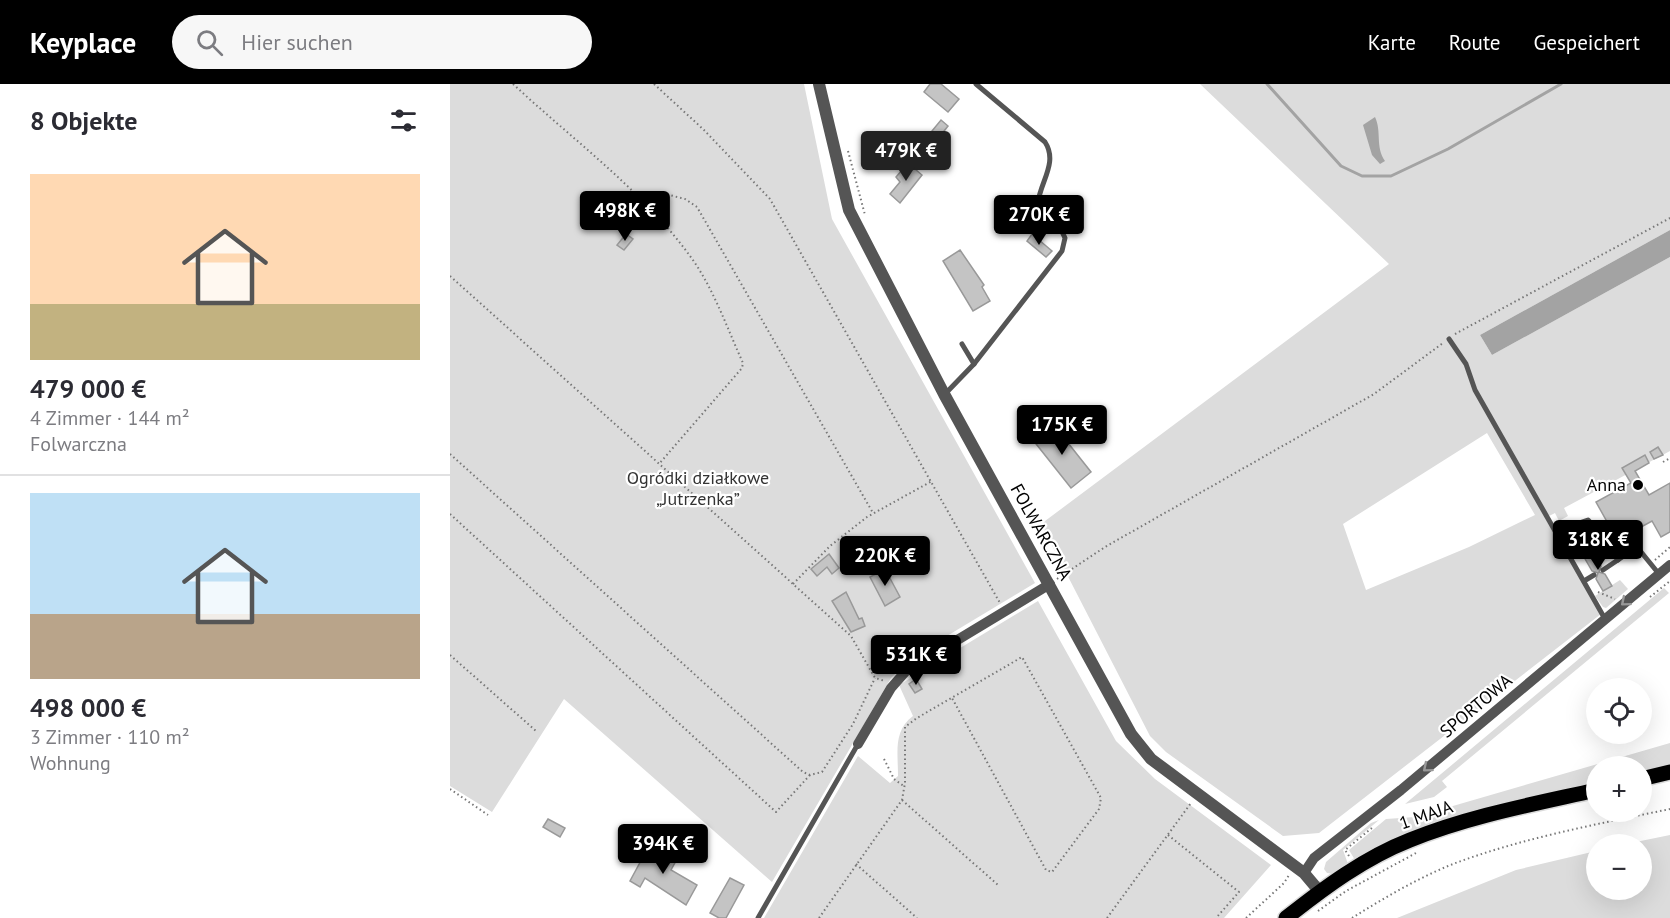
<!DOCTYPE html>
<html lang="de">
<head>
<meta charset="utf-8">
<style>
	body { margin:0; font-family:"PT Sans",sans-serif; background:#f7f7f7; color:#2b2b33; height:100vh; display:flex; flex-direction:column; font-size:22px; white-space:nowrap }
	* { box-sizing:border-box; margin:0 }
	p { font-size:20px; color:#7c7c81 }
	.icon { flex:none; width:33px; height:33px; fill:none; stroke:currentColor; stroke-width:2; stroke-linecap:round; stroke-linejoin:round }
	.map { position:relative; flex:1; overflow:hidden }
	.panel { display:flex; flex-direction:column; background:#fff; width:450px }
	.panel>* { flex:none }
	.fabs { position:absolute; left:1136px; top:594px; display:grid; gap:12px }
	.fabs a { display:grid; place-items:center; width:66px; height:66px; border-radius:50%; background:#fff; box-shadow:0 6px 24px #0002; font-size:30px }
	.price { position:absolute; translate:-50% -51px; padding:0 14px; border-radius:6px; background:#000; color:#fff; font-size:20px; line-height:39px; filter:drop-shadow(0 2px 3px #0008) }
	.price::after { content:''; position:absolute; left:50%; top:36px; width:18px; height:14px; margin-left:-9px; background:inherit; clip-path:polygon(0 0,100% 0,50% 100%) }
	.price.on { background:#222; color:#fff }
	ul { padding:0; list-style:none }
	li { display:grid; align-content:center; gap:12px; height:318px; padding:0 30px }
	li+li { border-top:2px solid #e1e1e2 }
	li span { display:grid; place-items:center; height:186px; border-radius:0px; color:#555 }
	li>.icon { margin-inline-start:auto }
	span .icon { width:108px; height:108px; fill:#fffc; stroke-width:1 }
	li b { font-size:26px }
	h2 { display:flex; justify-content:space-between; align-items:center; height:72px; padding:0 30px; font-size:26px }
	header { display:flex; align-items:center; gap:36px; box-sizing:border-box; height:84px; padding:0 30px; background:#000; color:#fff }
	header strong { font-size:28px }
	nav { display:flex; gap:33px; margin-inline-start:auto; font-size:21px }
	.search { width:420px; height:54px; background:#f7f7f7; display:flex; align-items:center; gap:15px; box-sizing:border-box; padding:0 21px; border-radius:33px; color:#7c7c81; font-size:22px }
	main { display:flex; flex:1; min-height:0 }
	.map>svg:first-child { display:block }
	.green { fill:#dcdcdc; fill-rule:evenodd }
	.water { fill:#a3a3a3 }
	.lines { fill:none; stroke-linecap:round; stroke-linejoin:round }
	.stream { stroke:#a3a3a3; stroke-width:3 }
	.building { fill:#c4c4c4; stroke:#999; stroke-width:1.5 }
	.primary-casing { stroke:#dbdbdb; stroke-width:18 }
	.path { stroke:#777; stroke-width:2; stroke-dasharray:1.5 3; stroke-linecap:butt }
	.service { stroke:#555; stroke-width:5 }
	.minor { stroke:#555; stroke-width:10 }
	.tertiary { stroke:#555; stroke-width:12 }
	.primary { stroke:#000; stroke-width:15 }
	.oneway { stroke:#999 }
	.poi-dot { fill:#000; stroke:#fff; stroke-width:2 }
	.labels { text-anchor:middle; stroke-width:4.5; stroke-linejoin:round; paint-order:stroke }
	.park-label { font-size:18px; fill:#333; stroke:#fff }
	.poi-label { font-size:18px; fill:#000; stroke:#fff; text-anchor:end }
	.street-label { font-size:18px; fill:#000; stroke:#fff }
</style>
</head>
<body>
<header>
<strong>Keyplace</strong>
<div class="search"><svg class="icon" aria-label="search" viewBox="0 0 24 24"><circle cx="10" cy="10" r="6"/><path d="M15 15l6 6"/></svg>Hier suchen</div>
<nav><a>Karte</a><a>Route</a><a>Gespeichert</a></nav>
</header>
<main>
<section class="panel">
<h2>8 Objekte<svg class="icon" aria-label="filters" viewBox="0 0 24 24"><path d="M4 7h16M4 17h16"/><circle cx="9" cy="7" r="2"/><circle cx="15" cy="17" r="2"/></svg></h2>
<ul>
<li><span style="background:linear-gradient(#ffd9b3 70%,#c2b280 0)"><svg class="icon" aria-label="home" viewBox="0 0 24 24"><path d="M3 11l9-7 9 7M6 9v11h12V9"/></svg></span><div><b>479 000 €</b><p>4 Zimmer · 144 m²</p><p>Folwarczna</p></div></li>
<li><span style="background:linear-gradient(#bfe0f5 65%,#b9a48a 0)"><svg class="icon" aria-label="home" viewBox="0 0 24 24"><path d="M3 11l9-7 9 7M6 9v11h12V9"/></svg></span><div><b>498 000 €</b><p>3 Zimmer · 110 m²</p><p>Wohnung</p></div></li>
</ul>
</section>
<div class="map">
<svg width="1220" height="834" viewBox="0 0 1220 834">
	<rect width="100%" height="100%" fill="#fff"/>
	<!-- green -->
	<g class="green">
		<path d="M0 0H354L382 135 585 499 462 573 441 594 322 798 114 615 42 728 0 702Z"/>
		<path d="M750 0H1220V146L1030 251 1042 271 1220 173V367L1114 424 1118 432 1109 437 1105 429 1095 434 1151 530 869 749 833 752 716 668 700 652 591 440 939 180ZM1037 349 1085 431 1019 463 916 506 893 440Z"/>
		<path d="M1170 496 1178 505 1156 524 1153 523 1145 512Z"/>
		<path d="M1214 504 1219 509 992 697 997 703 984 713 955 720Z"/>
		<path d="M588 517 666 657 705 695 821 781 774 834H314L408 672 440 699 448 692C448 668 443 647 463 632L449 601Z"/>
		<path d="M1220 659V683L1191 689V682H1146V700L924 765 905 776 899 766 936 735 965 733Z"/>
		<path d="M929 736 893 766 898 780 884 790 877 789 874 785 876 778 921 739Z"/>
		<path d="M1220 751V834H947L1066 786 1146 767V806H1191V760H1176Z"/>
	</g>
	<!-- water -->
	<g class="water">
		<path d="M925 33C932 48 925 62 935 77L930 80 922 71 913 41Z"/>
		<path d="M1220 146V173L1042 271 1030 251Z"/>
	</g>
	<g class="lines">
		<!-- stream -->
		<path class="stream" d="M817 0 891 82 912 92H941L998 65 1111 0"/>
	</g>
	<!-- building -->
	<g class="building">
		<path d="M480 0H491L509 15 498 28 474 8Z"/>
		<path d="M491 36 498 42 487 56 492 60 486 67 481 62 465 80 459 75Z"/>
		<path d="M458 79 472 91 450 119 440 110 450 98 446 93Z"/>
		<path d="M176 150 183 155 174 166 167 161Z"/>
		<path d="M582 150 602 167 596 173 577 157Z"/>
		<path d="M510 166 534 201 532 203 540 217 523 227 493 177Z"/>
		<path d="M603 340 641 388 621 404 583 356Z"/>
		<path d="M1208 363 1213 371 1204 375 1200 368Z"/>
		<path d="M1195 371 1199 379 1185 387 1199 411 1220 399V448L1211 453 1202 437 1162 459 1156 457 1154 463 1148 466 1142 455 1154 454 1155 448 1161 445 1146 418 1181 399 1172 384Z"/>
		<path d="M1143 468 1151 482 1149 488 1155 490 1162 502 1153 507 1146 495 1148 489 1142 487 1134 473Z"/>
		<path d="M379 470 389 484 382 490 377 483 367 492 361 485Z"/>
		<path d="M435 485 450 513 435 522 420 493Z"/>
		<path d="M396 508 409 535 412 534 415 542 401 548 382 517Z"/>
		<path d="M466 595 472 605 465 609 459 600Z"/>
		<path d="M98 735 115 744 110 753 93 743Z"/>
		<path d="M200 760 227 775 221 786 247 801 236 821 195 794 190 803 180 797Z"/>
		<path d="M280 794 294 801 276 834H269L260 829Z"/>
	</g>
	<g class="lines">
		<!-- primary casing -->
		<g class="primary-casing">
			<g id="primary">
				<path d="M1191 695 1220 688"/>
				<path d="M836 834C874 804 914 774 960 756 1019 732 1084 720 1146 706"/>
			</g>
		</g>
		<!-- path -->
		<g class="path">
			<path d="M63 0C122 55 192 106 240 172 263 203 277 244 293 279L292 284 209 380"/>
			<path d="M204 0 254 46 320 115 550 519"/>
			<path d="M398 67 415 131"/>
			<path d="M195 120 208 108 235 115 247 123 423 429"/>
			<path d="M0 192 401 552 425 594 435 597"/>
			<path d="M1005 250 1220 134"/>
			<path d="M0 370 353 688 360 691 372 688 403 640 425 594"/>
			<path d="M1213 378 1220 374"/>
			<path d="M0 430 326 728 360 691"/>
			<path d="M1205 476 1220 463"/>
			<path d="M607 495 655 463 924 310 993 259"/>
			<path d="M343 500 380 462 417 433 482 397"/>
			<path d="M1148 508 1165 515"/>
			<path d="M1200 513 1220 497"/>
			<path d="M0 571 86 647"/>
			<path d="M434 675 444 695 455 703"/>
			<path d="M0 705 38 731"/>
			<path d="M452 716 548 801"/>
			<path d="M718 751 789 808 766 834"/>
			<path d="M899 772 895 766 923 743"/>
			<path d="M406 780 467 834"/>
			<path d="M868 827 896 807 966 769"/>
			<path d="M369 834 452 716 455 699V643L467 634 572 573 651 714 649 725 602 788 596 786 502 614"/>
			<path d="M657 834 741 719"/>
			<path d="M796 834 834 799 839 791"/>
			<path d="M902 834C934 814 968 794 1003 780 1072 754 1148 740 1220 725"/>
		</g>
		<!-- service -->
		<g class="service">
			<path d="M999 255 1016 280 1025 306 1155 535"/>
			<path d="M512 260 524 280"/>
			<path d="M495 310 524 280 612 167 615 154 609 141 588 118C591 97 608 78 595 58L526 0"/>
			<path d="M1110 453 1123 441 1138 436 1151 450"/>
			<path d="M1158 461 1168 476"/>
			<path d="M1153 486 1187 463 1209 490"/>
			<path d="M1134 497 1144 491"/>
			<path d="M308 834 408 660"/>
		</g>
		<!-- minor -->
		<g class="minor">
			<path d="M408 660 441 604 456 587 600 500"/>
			<path d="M854 789 864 774 951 706 1220 481"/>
		</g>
		<!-- tertiary -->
		<path class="tertiary" d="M369 0 399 126 494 310 681 650 701 675 854 789 870 808"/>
		<!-- primary -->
		<use href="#primary" class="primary"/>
	</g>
	<!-- one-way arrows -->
	<defs><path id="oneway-chevron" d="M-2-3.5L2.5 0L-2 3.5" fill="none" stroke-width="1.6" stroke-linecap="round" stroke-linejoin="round" transform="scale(1.5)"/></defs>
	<g class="oneway">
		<use href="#oneway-chevron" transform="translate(1175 518) rotate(140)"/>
		<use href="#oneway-chevron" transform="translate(977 684) rotate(140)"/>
	</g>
	<!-- markers -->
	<circle class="poi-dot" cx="1188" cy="401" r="6"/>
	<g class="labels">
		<!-- park labels -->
		<g class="park-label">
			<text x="248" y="400">Ogródki działkowe<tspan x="248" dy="21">„Jutrzenka”</tspan></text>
		</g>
		<!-- poi labels -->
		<g class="poi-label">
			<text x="1176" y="407">Anna</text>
		</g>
		<!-- street labels -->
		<g class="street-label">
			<text transform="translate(591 448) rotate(61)" y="6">FOLWARCZNA</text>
			<text transform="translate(1026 622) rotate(-40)" y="6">SPORTOWA</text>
			<text transform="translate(976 731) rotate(-19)" y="6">1 MAJA</text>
		</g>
	</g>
</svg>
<div class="fabs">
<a><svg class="icon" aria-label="locate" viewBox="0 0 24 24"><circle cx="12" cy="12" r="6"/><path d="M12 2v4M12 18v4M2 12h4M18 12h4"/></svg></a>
<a>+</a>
<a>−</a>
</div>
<b class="price on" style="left:456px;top:98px">479K €</b>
<b class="price" style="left:175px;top:158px">498K €</b>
<b class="price" style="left:589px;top:162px">270K €</b>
<b class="price" style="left:612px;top:372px">175K €</b>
<b class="price" style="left:1148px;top:487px">318K €</b>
<b class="price" style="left:435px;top:503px">220K €</b>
<b class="price" style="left:466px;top:602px">531K €</b>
<b class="price" style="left:213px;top:791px">394K €</b>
</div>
</main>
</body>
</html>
